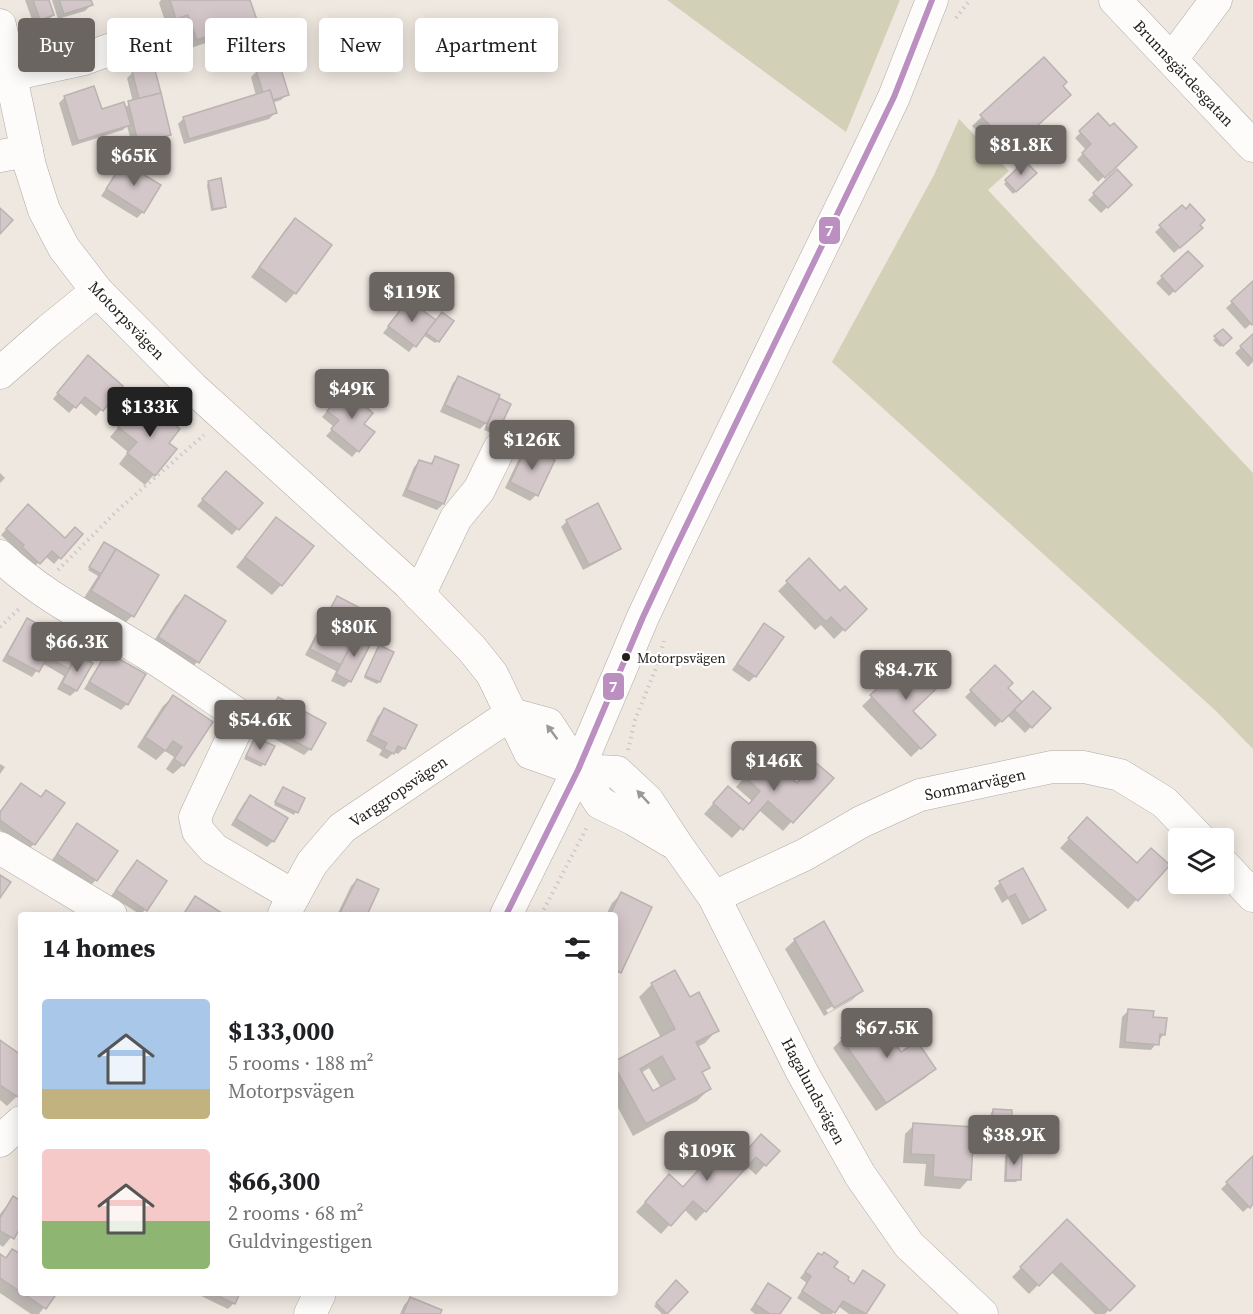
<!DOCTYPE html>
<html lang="en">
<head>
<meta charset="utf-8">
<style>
	body { margin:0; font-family:"Source Serif 4",serif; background:#f2f2f2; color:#202124; height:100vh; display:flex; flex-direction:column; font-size:22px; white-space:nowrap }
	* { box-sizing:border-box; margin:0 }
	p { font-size:20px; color:#757577 }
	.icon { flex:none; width:33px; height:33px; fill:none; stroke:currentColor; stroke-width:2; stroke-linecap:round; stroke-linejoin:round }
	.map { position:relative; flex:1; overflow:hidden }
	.panel { position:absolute; left:18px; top:912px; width:600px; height:384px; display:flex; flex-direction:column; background:#fff; border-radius:6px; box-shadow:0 3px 15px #0003 }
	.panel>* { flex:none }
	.top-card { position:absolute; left:18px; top:18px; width:600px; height:54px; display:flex; gap:12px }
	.fabs { position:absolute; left:1168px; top:828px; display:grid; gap:12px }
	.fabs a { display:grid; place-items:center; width:66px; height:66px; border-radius:6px; background:#fff; box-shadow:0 3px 15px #0003; font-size:30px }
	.price { position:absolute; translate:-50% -51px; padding:0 14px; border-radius:6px; background:#6a6560; color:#fff; font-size:20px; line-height:39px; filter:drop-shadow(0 2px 3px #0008) }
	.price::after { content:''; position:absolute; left:50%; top:36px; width:18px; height:14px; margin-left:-9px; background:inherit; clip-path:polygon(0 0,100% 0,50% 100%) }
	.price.selected { background:#222; color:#fff }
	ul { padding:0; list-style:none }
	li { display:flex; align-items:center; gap:18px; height:150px; padding:0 24px }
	li span { display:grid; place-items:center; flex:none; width:168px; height:120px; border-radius:6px; color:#555 }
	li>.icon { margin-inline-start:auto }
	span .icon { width:72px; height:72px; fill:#fffc; stroke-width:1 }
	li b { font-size:26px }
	h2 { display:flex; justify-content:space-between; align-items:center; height:72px; padding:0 24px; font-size:26px }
	.chip { padding:0 21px; border-radius:6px; background:#fff; box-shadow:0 3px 15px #0003; font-size:21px; line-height:54px }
	.chip.selected { background:#6a6560; color:#fff }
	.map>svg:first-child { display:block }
	.green { fill:#d2d0b7 }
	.shadow { fill:#0003; fill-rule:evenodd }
	.building { fill:#d4c7c9; stroke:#b9b3b1; stroke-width:1.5; fill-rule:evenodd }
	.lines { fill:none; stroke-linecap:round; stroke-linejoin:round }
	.minor-casing { stroke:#b0aaa5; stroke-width:33 }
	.path { stroke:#cbc9c6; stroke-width:4; stroke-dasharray:1.5 4.5; stroke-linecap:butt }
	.minor { stroke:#fdfcfa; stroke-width:32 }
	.bus-1-casing { stroke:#fff; stroke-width:10 }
	.bus-1 { stroke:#bb8fc0; stroke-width:6 }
	.oneway { fill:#9b9995 }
	.bus-dot { fill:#231f1a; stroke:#fff; stroke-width:2 }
	.labels { text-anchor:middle; stroke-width:4.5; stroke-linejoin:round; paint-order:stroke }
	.bus-label { font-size:14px; fill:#231f1a; stroke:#fff; text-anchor:start }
	.street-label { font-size:16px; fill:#231f1a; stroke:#fff }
	.line-badge { stroke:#fff; stroke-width:2 }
	.badge-label { font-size:16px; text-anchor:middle; font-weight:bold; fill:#fff }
</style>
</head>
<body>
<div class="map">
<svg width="1253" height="1314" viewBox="0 0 1253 1314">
	<rect width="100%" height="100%" fill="#efe8e1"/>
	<!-- green -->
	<g class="green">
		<path d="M667 0H900L846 132Z"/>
		<path d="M959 119 1009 171 988 190 1253 473V749L1216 711 832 362 934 175Z"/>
	</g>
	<!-- shadow -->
	<g class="shadow">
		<path d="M25 0H48L53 15 47 21 34 25Z"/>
		<path d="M52 0H90L91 5 85 11 58 19Z"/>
		<path d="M161 0H248L255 20 246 29 188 49 179 23 167 27 159 3Z"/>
		<path d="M1044 59 1061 86 1060 104 1001 157 972 126Z"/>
		<path d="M257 71 287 94 281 100 272 103 275 113 269 119 184 144 178 124 184 118 256 96 251 77Z"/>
		<path d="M133 72 169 134 163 141 133 148 127 126 123 130 72 146 59 103 65 97 101 111 124 108 133 102 127 78Z"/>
		<path d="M1098 116 1110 128 1135 147 1098 182 1077 160 1086 150 1075 138Z"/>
		<path d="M1025 163 1035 173 1013 194 1004 184Z"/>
		<path d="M123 164 143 212 137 218 101 196Z"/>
		<path d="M1117 171 1130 185 1101 213 1088 200Z"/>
		<path d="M209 182 225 207 222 209 211 211 207 185Z"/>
		<path d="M1182 207 1201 228 1174 253 1155 232Z"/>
		<path d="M295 220 330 245 295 293 286 303 251 277 286 229Z"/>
		<path d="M1188 253 1201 266 1169 296 1156 283Z"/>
		<path d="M1253 283V322L1245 329 1226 308Z"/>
		<path d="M408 302 435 322 438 341 435 343 423 335 409 352 383 333Z"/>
		<path d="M1223 331 1230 338 1220 347 1213 340Z"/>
		<path d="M1253 336V362L1248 367 1235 353Z"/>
		<path d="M82 363 121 386 96 416 79 402 69 413 53 399Z"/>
		<path d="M459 377 509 404 494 434 484 430 488 421 480 429 440 412 453 383Z"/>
		<path d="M339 397 362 424 373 433 352 457 326 436 334 427 322 417Z"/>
		<path d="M133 410 175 450 145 485 119 464 128 452 110 437Z"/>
		<path d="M527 448 536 495 530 501 505 488 521 454Z"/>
		<path d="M436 457 457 466 443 504 437 510 402 496 414 467 420 461 429 465Z"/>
		<path d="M0 473 5 478 0 483Z"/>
		<path d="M220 479 260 503 232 535 197 506Z"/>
		<path d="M22 512 65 540 81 534 54 564 45 556 33 568 17 554 19 552 1 535Z"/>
		<path d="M276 519 281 585 272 595 236 567Z"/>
		<path d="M567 521 619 548 613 554 583 570 561 527Z"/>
		<path d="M104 544 157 576 132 616 123 625 82 601 98 576 88 570Z"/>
		<path d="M809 561 840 593 865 609 834 639 821 625 815 630 778 591Z"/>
		<path d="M185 597 224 622 197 662 188 672 150 647 176 606Z"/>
		<path d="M338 598 355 634 370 642 350 681 344 687 331 681 336 671 305 655 332 604Z"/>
		<path d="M28 620 57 637 64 629 75 655 91 664 76 691 70 696 57 689 64 676 42 663 32 677 2 661 22 626Z"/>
		<path d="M759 631 755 676 749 682 732 670Z"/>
		<path d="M379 647V682L377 684 364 678Z"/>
		<path d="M108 654 127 704 121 710 84 689 102 660Z"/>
		<path d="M908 662 911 711 934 735 911 757 862 706Z"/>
		<path d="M995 667 1006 688 1022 704 1049 708 1025 733 1007 715 995 727 965 697Z"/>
		<path d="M173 697 211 722 183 765 173 774 166 769 174 757 165 751 156 760 137 747 163 706Z"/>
		<path d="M279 699 310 749 304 755 258 730 273 705Z"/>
		<path d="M384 710 404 748 398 754 394 752 387 759 379 755 382 750 366 741 378 716Z"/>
		<path d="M255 738 273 747 261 767 244 759Z"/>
		<path d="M0 764 5 767 0 774Z"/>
		<path d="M755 765 796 784 831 778 783 831 759 810 732 838 704 814 719 797 748 806 752 801 736 787Z"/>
		<path d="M21 785 34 844 28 850 0 830V812Z"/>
		<path d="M281 791 303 799 294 815 274 805Z"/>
		<path d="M250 797 273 841 267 847 231 825 244 803Z"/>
		<path d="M77 825 96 880 90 886 52 860Z"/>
		<path d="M1078 829 1137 865H1168L1128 909 1060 848Z"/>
		<path d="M137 862 165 881 141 915 111 896Z"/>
		<path d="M357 880 365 915H337L351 886Z"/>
		<path d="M1000 883 1044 910 1038 916 1022 925 1008 899 1002 903 994 888Z"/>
		<path d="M621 894 619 972 615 976V915H606L612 903Z"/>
		<path d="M795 940 862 990 852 1000 824 1016 785 949ZM853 995V998L828 1013 826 1010Z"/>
		<path d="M674 972 689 999 717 1030 705 1043 697 1047 708 1068 701 1074 709 1089 697 1101 633 1136 615 1102V1063L661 1038 639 997 652 984ZM649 1068 661 1088 652 1093 641 1073Z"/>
		<path d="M1128 1011 1152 1018 1164 1034 1151 1050 1119 1048 1122 1017Z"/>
		<path d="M842 1039 900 1054 934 1069 925 1078 876 1111 833 1048Z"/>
		<path d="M0 1042 21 1057V1095L19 1094 7 1106 0 1100Z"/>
		<path d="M993 1110 1009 1130 1007 1133 989 1132 991 1113Z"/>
		<path d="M914 1125 969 1179 960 1189 924 1186 926 1164 903 1163 905 1134Z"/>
		<path d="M752 1146 765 1165 756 1175 746 1166 696 1221 684 1209 661 1234 636 1212 660 1186 683 1189 733 1167Z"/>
		<path d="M1008 1154 1019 1179 1016 1182H1004L1005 1157Z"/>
		<path d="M1253 1158V1203L1243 1212 1221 1189Z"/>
		<path d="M13 1198 21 1203V1232L17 1230 3 1247 0 1245V1214Z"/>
		<path d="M1067 1222 1133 1286 1105 1314H1095L1051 1272 1029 1294 1012 1277Z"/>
		<path d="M13 1251 21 1256V1293H55L39 1314H31L0 1293V1256L5 1259Z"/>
		<path d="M818 1255 853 1285 863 1272 883 1285 864 1314H849L838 1306 832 1314H821L797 1298 807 1283 800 1278Z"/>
		<path d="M676 1282 686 1292 666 1314H662L654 1306Z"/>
		<path d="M768 1285 779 1314H755L750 1310Z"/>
		<path d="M195 1293H239L234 1303 228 1309Z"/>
		<path d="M410 1299 439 1314H400L404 1305Z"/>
	</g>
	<!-- building -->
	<g class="building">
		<path d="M33 0H49L54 15 40 20Z"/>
		<path d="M59 0H91L93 5 64 14Z"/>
		<path d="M170 0H250L257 20 197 40 188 15 176 19Z"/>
		<path d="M1044 57 1067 82 1063 86 1071 95 1012 149 980 115Z"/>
		<path d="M279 63 289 95 273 100 270 90 263 93 256 70Z"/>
		<path d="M154 66 161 93 139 99 132 71Z"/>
		<path d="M94 86 102 109 124 102 131 125 78 141 64 96Z"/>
		<path d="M270 90 277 113 189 139 183 117Z"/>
		<path d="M161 93 171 135 138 143 128 101Z"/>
		<path d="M1098 113 1110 126 1114 123 1137 147 1105 178 1082 153 1091 144 1079 131Z"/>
		<path d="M1025 161 1037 173 1016 192 1005 180Z"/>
		<path d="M123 162 161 185 144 213 106 189Z"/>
		<path d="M1117 169 1132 185 1108 208 1093 193Z"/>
		<path d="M221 178 226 207 213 209 208 181Z"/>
		<path d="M1190 204 1205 220 1200 225 1203 228 1180 248 1159 225 1182 205 1186 209Z"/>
		<path d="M0 208 13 220 0 234Z"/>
		<path d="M295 218 332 245 296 294 259 267Z"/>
		<path d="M1188 251 1203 266 1175 292 1161 276Z"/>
		<path d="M1253 281V324L1252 325 1231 301Z"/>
		<path d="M408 300 436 320 416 347 388 326Z"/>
		<path d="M442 312 454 321 439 342 426 333Z"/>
		<path d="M1223 329 1232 338 1223 346 1214 336Z"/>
		<path d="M1253 334V360L1240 346Z"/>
		<path d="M88 355 123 386 103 411 85 397 76 408 57 393Z"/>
		<path d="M458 376 500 395 487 424 445 405Z"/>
		<path d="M345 389 373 413 364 424 375 432 359 452 331 429 339 420 327 411Z"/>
		<path d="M499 398 511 404 498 432 486 427Z"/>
		<path d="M148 404 180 429 169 443 177 449 155 476 127 453 137 442 118 427 133 408 140 413Z"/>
		<path d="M527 446 555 460 538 496 510 482Z"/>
		<path d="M435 456 459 465 444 504 407 490 419 460 432 464Z"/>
		<path d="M226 471 263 503 239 530 202 499Z"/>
		<path d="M598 503 621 549 589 565 566 520Z"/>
		<path d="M28 504 65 538 75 527 83 534 61 559 52 551 40 564 22 547 24 545 6 529Z"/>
		<path d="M276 517 314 546 282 586 245 557Z"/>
		<path d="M104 542 116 549 101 574 89 567Z"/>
		<path d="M116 549 159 575 134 617 91 591Z"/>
		<path d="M809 558 840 591 845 586 867 609 845 631 831 617 826 622 786 581Z"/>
		<path d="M185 595 226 621 199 663 158 637Z"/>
		<path d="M337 596 368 612 341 665 310 649Z"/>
		<path d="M27 618 59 636 39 672 7 655Z"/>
		<path d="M764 623 784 637 756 677 737 664Z"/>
		<path d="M64 627 86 639 69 669 47 657Z"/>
		<path d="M357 634 372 641 351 682 336 674Z"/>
		<path d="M379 645 394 652 380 682 365 676Z"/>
		<path d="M107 652 146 674 128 705 89 682Z"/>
		<path d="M77 655 93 663 77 691 62 683Z"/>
		<path d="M908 660 936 689 913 711 936 735 921 749 870 695Z"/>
		<path d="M995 665 1013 683 1008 688 1022 702 1002 722 970 690Z"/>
		<path d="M1033 691 1051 708 1032 728 1014 710Z"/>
		<path d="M173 695 213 722 184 766 174 759 182 747 173 741 166 751 145 737Z"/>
		<path d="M278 697 326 723 311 750 263 724Z"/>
		<path d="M384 708 417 725 405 749 398 746 394 754 384 749 387 743 371 735Z"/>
		<path d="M255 737 275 746 265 765 246 756Z"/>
		<path d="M764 754 797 783 815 762 834 778 793 823 768 801 743 830 713 803 728 786 749 804 760 791 744 776Z"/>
		<path d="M21 783 41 797 46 790 65 803 35 845 0 820V812Z"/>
		<path d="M283 787 305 798 298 813 275 802Z"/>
		<path d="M250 795 288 818 274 842 236 819Z"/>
		<path d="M1087 817 1137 863 1151 848 1170 865 1138 901 1068 838Z"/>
		<path d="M77 823 118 851 97 881 57 854Z"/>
		<path d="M137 860 167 881 147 911 116 890Z"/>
		<path d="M1023 868 1046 910 1029 920 1015 894 1008 898 999 881Z"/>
		<path d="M0 875 11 882 0 898Z"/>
		<path d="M357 879 379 889 367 915H339Z"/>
		<path d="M621 892 652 907 621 973 615 970V915H610Z"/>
		<path d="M195 896 225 915H183Z"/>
		<path d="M824 921 863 991 834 1008 794 939Z"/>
		<path d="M675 970 690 997 699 992 719 1031 696 1042 710 1068 702 1072 711 1089 646 1124 615 1067V1061L675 1029 651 983ZM662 1056 675 1079 653 1091 640 1069Z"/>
		<path d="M1128 1009 1154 1011 1153 1017 1167 1018 1165 1035 1160 1034 1159 1045 1125 1042Z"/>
		<path d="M876 1015 901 1052 917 1041 936 1069 886 1103 841 1038Z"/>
		<path d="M0 1040 21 1055V1093L18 1097 0 1085Z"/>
		<path d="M993 1109 1012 1110 1011 1131 991 1130Z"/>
		<path d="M913 1123 974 1127 971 1180 933 1177 934 1155 911 1154Z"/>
		<path d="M761 1134 780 1151 766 1166 756 1157 706 1212 693 1201 671 1226 645 1202 669 1174 683 1187 716 1150 733 1166Z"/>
		<path d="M1007 1153H1022L1021 1180H1006Z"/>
		<path d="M1253 1156V1204L1250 1208 1226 1182Z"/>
		<path d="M13 1196 21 1201V1226L14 1239 0 1231V1218Z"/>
		<path d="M1067 1219 1135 1286 1110 1311 1061 1263 1039 1286 1020 1267Z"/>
		<path d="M12 1249 21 1254V1292L0 1278V1254L6 1258Z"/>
		<path d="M824 1252 838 1262 834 1267 849 1277 848 1280 854 1284 863 1270 885 1285 866 1314 843 1301 835 1313 802 1291 811 1276 805 1272 818 1253 822 1255Z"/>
		<path d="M676 1280 688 1292 667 1314 656 1303Z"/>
		<path d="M768 1283 791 1298 780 1314H770L755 1304Z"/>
		<path d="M23 1293H57L46 1309Z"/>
		<path d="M212 1293H240L235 1304Z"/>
		<path d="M410 1297 442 1310 440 1314H403Z"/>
	</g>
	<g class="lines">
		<!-- minor casing -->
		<g class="minor-casing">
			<g id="minor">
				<path d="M1115 0 1253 146"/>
				<path d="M0 25 30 166 44 210 64 248 97 291 193 388 409 584 472 649 492 674 530 753 578 770 617 772 648 801 677 845 714 897 802 1072 860 1175 909 1245 982 1314"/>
				<path d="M1172 59 1216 0"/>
				<path d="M10 75 84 59 147 36"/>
				<path d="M0 156 27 151"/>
				<path d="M0 373 49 330 97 291"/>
				<path d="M0 556C44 598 95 621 146 653 178 673 210 696 242 717L195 817 198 831 214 849 294 896"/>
				<path d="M419 595 456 518 479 490 499 449"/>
				<path d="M511 714 548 724 600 803 633 819 670 841"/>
				<path d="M0 848 111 915"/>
				<path d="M1224 865 1253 896"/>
				<path d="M714 897 804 855 861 822 920 795 1052 767H1084L1120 775 1164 802 1199 838"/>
				<path d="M284 914 312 863 342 828 511 714"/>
				<path d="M506 915 578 770 643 617 672 555 865 158 894 97 932 0"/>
				<path d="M0 1141 21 1122"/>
				<path d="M310 1314 320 1293"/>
			</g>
		</g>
		<!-- path -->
		<g class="path">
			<path d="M956 18 970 0"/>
			<path d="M58 570 119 509 204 435"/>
			<path d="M0 627 21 607"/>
			<path d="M628 750 635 720 658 663 664 641"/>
			<path d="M541 915 588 825"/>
		</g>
		<!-- minor -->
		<use href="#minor" class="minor"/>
		<!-- bus-1 casing -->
		<g class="bus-1-casing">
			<path id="bus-1" d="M506 915 578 770 643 617 672 555 894 97 932 0"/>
		</g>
		<!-- bus-1 -->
		<use href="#bus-1" class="bus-1"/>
	</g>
	<!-- one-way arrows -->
	<defs><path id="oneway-solid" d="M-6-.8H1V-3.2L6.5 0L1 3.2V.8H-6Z" transform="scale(1.5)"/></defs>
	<g class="oneway">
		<use href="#oneway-solid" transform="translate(552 732) rotate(-127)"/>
		<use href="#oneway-solid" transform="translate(643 797) rotate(-133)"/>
	</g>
	<!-- markers -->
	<circle class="bus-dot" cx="626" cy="657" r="5"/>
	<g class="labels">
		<!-- bus labels -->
		<g class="bus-label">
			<text x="637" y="663">Motorpsvägen</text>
		</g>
		<!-- street labels -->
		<g class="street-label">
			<text transform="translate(1184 73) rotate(47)" y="6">Brunnsgärdesgatan</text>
			<text transform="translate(127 320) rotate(46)" y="6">Motorpsvägen</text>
			<text transform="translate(975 784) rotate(-12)" y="6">Sommarvägen</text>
			<text transform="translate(398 791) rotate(-34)" y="6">Varggropsvägen</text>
			<text transform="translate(814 1091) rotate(62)" y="6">Hagalundsvägen</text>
		</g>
	</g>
	<g class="line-badge">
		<rect x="818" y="216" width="23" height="29" rx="6" fill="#bb8fc0"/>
		<rect x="602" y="672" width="23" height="29" rx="6" fill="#bb8fc0"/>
	</g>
	<g class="badge-label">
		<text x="829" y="236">7</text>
		<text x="613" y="692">7</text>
	</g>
</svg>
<div class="fabs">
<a><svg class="icon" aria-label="layers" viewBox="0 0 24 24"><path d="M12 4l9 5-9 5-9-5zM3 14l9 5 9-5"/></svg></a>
</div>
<b class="price" style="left:1021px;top:176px">$81.8K</b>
<b class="price" style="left:134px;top:187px">$65K</b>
<b class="price" style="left:412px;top:323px">$119K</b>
<b class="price" style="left:352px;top:420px">$49K</b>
<b class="price selected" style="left:150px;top:438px">$133K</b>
<b class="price" style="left:532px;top:471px">$126K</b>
<b class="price" style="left:354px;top:658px">$80K</b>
<b class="price" style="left:77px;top:673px">$66.3K</b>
<b class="price" style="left:906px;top:701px">$84.7K</b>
<b class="price" style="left:260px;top:751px">$54.6K</b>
<b class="price" style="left:774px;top:792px">$146K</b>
<b class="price" style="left:887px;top:1059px">$67.5K</b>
<b class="price" style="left:1014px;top:1166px">$38.9K</b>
<b class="price" style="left:707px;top:1182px">$109K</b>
<div class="top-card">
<a class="chip selected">Buy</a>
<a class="chip">Rent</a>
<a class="chip">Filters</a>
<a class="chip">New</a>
<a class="chip">Apartment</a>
</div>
<section class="panel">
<h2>14 homes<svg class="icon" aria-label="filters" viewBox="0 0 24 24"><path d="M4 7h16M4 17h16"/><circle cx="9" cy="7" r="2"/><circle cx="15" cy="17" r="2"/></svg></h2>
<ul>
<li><span style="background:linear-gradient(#a9c7e8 75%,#c2b280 0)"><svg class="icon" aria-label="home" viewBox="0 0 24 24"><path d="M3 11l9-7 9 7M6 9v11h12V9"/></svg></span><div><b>$133,000</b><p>5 rooms · 188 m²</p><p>Motorpsvägen</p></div></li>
<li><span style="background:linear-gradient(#f6c9c9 60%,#8fb573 0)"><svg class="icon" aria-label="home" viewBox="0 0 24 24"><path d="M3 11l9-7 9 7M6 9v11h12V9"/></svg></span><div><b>$66,300</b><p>2 rooms · 68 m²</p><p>Guldvingestigen</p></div></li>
</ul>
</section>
</div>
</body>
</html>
